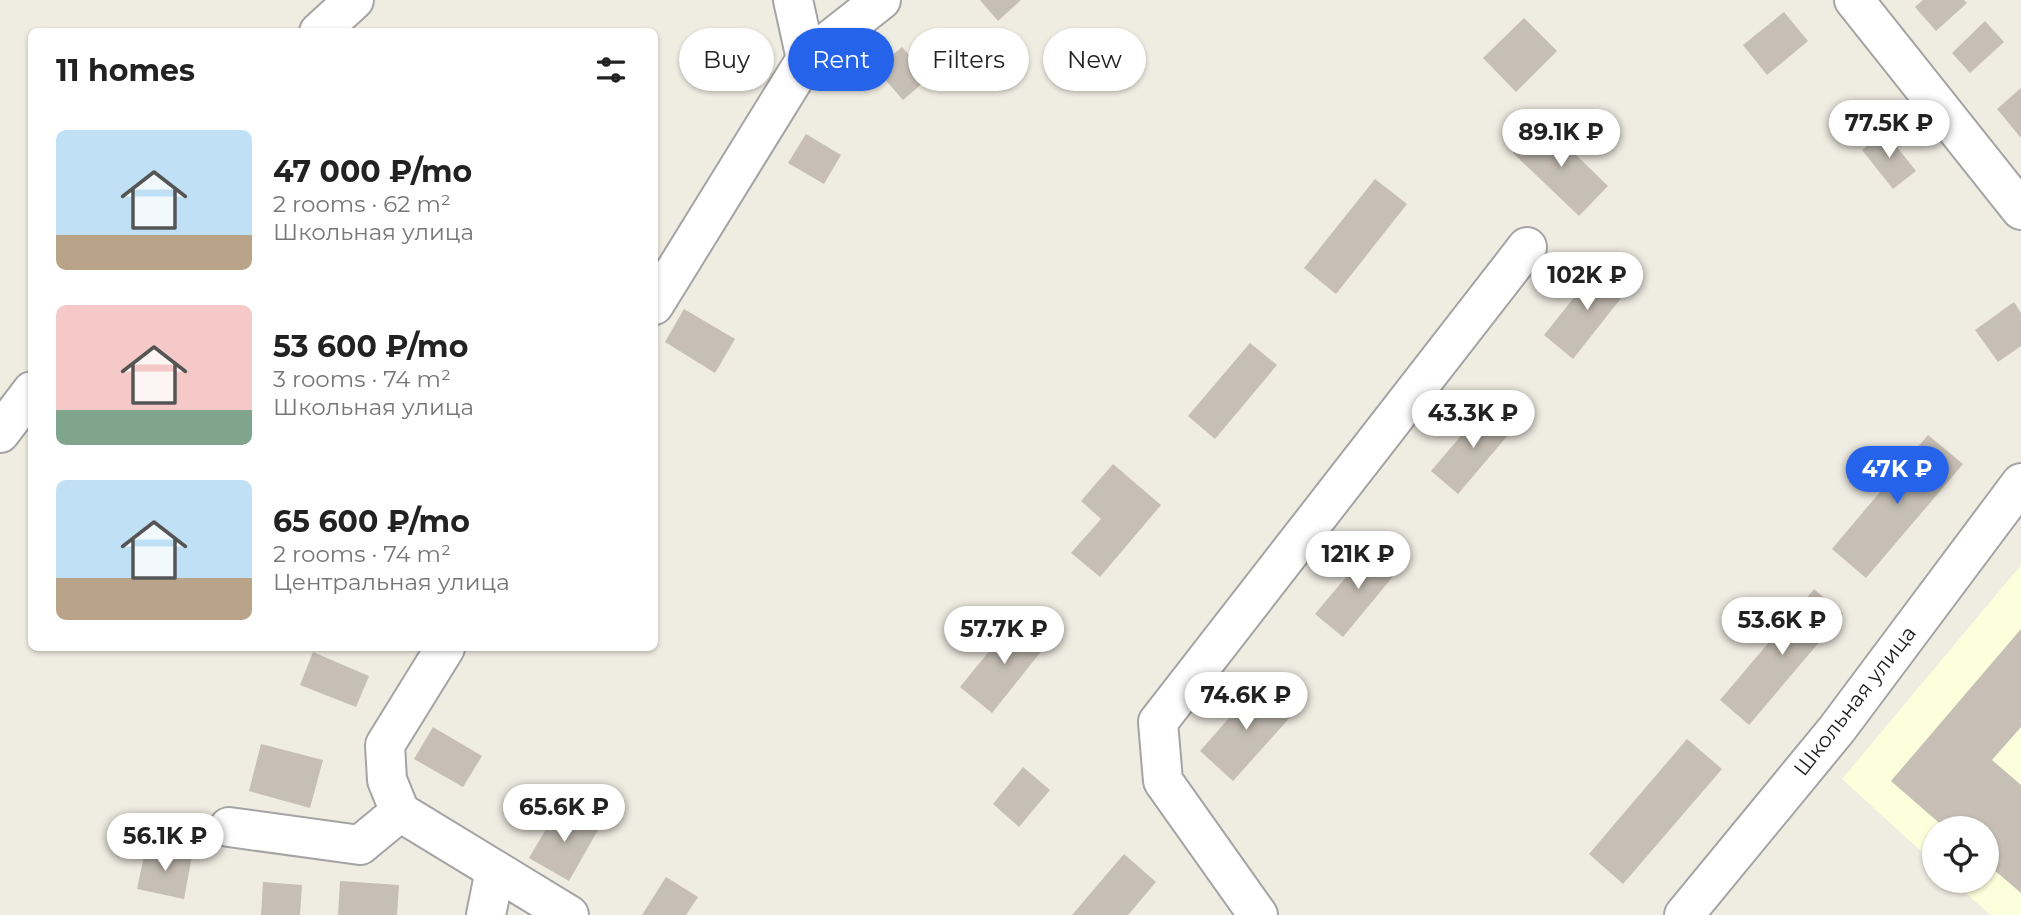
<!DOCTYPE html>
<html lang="en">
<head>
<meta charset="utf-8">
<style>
	body { margin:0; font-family:Montserrat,sans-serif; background:#f6f6f6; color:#222; height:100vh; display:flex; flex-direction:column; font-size:26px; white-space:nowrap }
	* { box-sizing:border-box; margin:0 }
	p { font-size:23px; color:#767676 }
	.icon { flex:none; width:38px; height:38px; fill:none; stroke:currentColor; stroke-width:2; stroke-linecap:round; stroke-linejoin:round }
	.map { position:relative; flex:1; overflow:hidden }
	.sheet { position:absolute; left:28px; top:28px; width:630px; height:623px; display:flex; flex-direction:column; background:#fff; border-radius:10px; box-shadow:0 2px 5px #0004 }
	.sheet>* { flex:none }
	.top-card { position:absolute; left:679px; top:28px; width:665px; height:63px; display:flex; gap:14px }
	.controls { position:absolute; left:1922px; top:816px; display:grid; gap:14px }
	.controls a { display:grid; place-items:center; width:77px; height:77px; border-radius:50%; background:#fff; box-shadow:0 2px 5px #0004; font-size:35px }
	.price { position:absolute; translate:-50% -60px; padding:0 16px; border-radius:24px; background:#fff; color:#222; font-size:23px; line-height:46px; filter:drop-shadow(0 2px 4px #0008) }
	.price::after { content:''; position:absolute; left:50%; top:42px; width:21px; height:16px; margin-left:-10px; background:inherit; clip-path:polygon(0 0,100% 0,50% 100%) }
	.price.selected { background:#2563eb; color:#fff }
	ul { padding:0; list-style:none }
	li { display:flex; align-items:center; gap:21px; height:175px; padding:0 28px }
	li span { display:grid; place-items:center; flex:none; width:196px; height:140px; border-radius:10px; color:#555 }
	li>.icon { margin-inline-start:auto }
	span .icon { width:84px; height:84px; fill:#fffc; stroke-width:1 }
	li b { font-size:30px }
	h2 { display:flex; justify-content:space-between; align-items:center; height:84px; padding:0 28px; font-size:30px }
	.pill { padding:0 24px; border-radius:32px; background:#fff; box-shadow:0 2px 5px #0004; font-size:24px; line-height:63px }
	.pill.selected { background:#2563eb; color:#fff }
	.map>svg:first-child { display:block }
	.education { fill:#fbffdb }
	.building { fill:#c7bfb5 }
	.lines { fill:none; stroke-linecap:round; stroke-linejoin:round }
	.minor-casing { stroke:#a4a4a4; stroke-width:42 }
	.minor { stroke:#fff; stroke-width:38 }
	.labels { text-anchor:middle; stroke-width:5; stroke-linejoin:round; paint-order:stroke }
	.street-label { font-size:21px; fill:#1d1d1d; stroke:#fff }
</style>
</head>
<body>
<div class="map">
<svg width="2021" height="915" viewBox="0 0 2021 915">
	<rect width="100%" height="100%" fill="#efece2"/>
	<!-- education -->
	<path class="education" d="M2021 565V915H1990L1952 880H1986V828H1934V863L1842 779Z"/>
	<!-- building -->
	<g class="building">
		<path d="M980 0H1021L998 21Z"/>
		<path d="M1923 0H1964L1967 3 1936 31 1915 7Z"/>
		<path d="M1784 12 1808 41 1767 75 1743 45Z"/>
		<path d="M1524 18 1557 51 1516 92 1483 58Z"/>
		<path d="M1985 21 2004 42 1970 73 1952 53Z"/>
		<path d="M902 47 929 78 903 100 876 69Z"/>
		<path d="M2021 88V138L1997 109Z"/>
		<path d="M1543 123 1608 186 1579 216 1513 153Z"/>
		<path d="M1885 132 1916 171 1893 189 1862 150Z"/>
		<path d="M806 134 841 155 824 184 788 163Z"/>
		<path d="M1375 179 1407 204 1336 294 1304 268Z"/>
		<path d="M1601 264 1629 288 1573 359 1544 335Z"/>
		<path d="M2014 302 2021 313V346L1998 362 1975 330Z"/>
		<path d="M684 309 735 339 715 373 665 342Z"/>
		<path d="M1250 343 1277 365 1215 439 1188 416Z"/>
		<path d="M1487 405 1514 428 1458 494 1431 471Z"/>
		<path d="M1928 435 1963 464 1866 578 1832 549Z"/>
		<path d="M1113 464 1161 505 1100 577 1071 553 1101 519 1081 501Z"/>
		<path d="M1373 545 1400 568 1343 637 1315 614Z"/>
		<path d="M1814 589 1843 614 1749 725 1720 700Z"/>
		<path d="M1016 618 1047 644 992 713 960 687Z"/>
		<path d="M2021 629V727L1992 760 2021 785V893L1986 863V828H1945L1891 781Z"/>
		<path d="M313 652 369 676 356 707 300 685Z"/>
		<path d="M1259 684 1293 714 1233 781 1200 751Z"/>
		<path d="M433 727 482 756 463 787 414 759Z"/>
		<path d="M1687 739 1722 769 1623 884 1589 854Z"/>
		<path d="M261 744 323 760 310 808 249 791Z"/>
		<path d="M1023 767 1050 790 1019 827 993 804Z"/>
		<path d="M559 807 598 830 569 881 529 858Z"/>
		<path d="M146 846 192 856 184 899 137 889Z"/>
		<path d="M1124 854 1156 882 1128 915H1072Z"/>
		<path d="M666 877 698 897 686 915H642Z"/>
		<path d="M340 881 399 885 397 915H338Z"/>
		<path d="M263 882 302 885 300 915H261Z"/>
	</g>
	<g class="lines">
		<!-- minor casing -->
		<g class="minor-casing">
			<g id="minor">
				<path d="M793 0 806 59"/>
				<path d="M1854 0 2021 210"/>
				<path d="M319 32 354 0"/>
				<path d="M654 305 806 59 881 0"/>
				<path d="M0 433 32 391"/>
				<path d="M400 812 569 915"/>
				<path d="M400 812 387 780 385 745 445 648"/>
				<path d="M229 827 360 845 400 812"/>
				<path d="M486 915 495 870"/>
				<path d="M1258 915 1163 781 1158 722 1527 247"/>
				<path d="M1684 915 1837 729 2021 483"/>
			</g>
		</g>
		<!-- minor -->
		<use href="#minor" class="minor"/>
	</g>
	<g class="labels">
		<!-- street labels -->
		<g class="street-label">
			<text transform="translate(1855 701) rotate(-52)" y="7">Школьная улица</text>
		</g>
	</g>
</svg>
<div class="controls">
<a><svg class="icon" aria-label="locate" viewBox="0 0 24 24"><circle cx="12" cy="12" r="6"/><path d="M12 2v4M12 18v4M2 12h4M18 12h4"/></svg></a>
</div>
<b class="price" style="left:1889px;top:160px">77.5K ₽</b>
<b class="price" style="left:1561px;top:169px">89.1K ₽</b>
<b class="price" style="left:1587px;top:312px">102K ₽</b>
<b class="price" style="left:1473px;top:450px">43.3K ₽</b>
<b class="price selected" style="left:1897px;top:506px">47K ₽</b>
<b class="price" style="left:1358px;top:591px">121K ₽</b>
<b class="price" style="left:1782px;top:657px">53.6K ₽</b>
<b class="price" style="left:1004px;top:666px">57.7K ₽</b>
<b class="price" style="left:1246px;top:732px">74.6K ₽</b>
<b class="price" style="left:564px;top:844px">65.6K ₽</b>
<b class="price" style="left:165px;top:873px">56.1K ₽</b>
<div class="top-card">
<a class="pill">Buy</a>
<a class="pill selected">Rent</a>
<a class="pill">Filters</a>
<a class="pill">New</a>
</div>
<section class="sheet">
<h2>11 homes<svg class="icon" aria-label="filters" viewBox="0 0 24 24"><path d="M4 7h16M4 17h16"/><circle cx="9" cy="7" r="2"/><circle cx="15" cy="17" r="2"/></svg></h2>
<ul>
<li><span style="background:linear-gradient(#bfe0f5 75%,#b9a48a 0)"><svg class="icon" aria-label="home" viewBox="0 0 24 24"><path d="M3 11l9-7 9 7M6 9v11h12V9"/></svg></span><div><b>47 000 ₽/mo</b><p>2 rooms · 62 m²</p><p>Школьная улица</p></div></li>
<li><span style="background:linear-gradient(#f6c9c9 75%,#7fa58c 0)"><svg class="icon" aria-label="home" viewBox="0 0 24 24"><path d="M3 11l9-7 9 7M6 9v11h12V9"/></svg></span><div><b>53 600 ₽/mo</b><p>3 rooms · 74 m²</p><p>Школьная улица</p></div></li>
<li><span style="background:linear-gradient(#bfe0f5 70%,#b9a48a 0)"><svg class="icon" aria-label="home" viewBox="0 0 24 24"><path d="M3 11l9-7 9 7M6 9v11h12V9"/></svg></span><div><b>65 600 ₽/mo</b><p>2 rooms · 74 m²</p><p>Центральная улица</p></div></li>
</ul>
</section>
</div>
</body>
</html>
